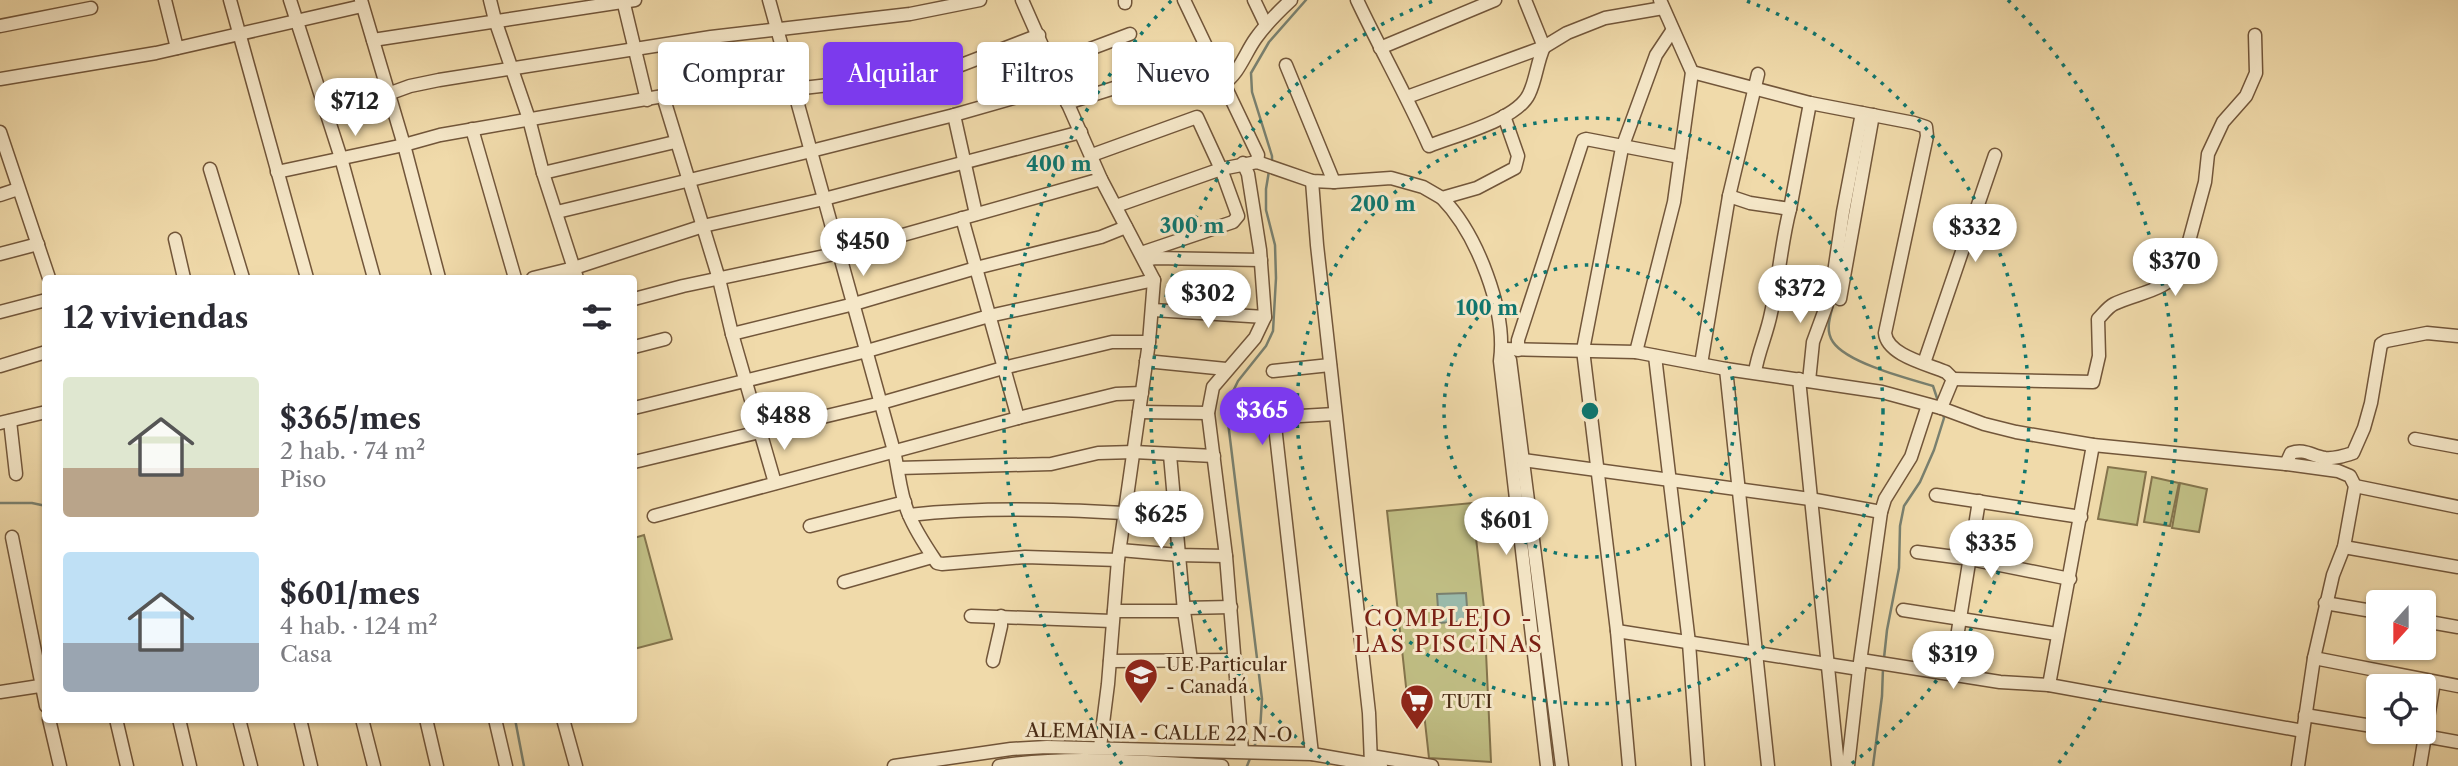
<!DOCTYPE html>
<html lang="es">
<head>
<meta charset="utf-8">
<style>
	body { margin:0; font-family:"Libre Caslon Text",serif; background:#f7f7f7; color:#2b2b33; height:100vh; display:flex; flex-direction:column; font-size:26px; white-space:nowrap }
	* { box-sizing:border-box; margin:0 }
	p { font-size:23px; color:#7c7c81 }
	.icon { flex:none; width:38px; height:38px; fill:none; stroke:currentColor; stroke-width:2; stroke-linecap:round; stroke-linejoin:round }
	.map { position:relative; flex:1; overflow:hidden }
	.side { position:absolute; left:42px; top:275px; width:595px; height:448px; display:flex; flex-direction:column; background:#fff; border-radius:7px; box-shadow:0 2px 5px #0004 }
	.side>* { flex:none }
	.banner { position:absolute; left:658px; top:42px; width:665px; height:63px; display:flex; gap:14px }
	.needle { width:46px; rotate:201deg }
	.controls { position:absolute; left:2366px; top:590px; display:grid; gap:14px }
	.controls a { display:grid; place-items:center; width:70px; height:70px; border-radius:7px; background:#fff; box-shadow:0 2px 5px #0004; font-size:35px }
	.price { position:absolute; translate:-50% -60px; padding:0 16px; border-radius:24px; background:#fff; color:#222; font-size:23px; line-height:46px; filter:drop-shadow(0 2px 4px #0008) }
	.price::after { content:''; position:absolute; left:50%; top:42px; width:21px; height:16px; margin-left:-10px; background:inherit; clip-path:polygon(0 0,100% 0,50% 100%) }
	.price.selected { background:#7c3aed; color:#fff }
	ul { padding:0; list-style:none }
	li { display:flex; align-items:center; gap:21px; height:175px; padding:0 21px }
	li span { display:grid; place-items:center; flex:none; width:196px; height:140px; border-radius:7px; color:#555 }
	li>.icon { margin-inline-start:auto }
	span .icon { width:84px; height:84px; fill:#fffc; stroke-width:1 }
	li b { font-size:30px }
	h2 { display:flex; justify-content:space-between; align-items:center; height:84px; padding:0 21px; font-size:30px }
	.pill { padding:0 24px; border-radius:7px; background:#fff; box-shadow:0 2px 5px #0004; font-size:24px; line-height:63px }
	.pill.selected { background:#7c3aed; color:#fff }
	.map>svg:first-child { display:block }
	.green { fill:#c0be84; stroke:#84744c; stroke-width:2 }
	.water { fill:#9abaab; stroke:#79806f; stroke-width:2 }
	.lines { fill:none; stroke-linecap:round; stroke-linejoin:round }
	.stream { stroke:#79806f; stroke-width:2.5 }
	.minor-casing { stroke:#72563a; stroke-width:15 }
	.minor { stroke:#f5e7c8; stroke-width:12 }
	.ring { fill:none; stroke:#0f766e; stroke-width:3.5; stroke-dasharray:3.5 7 }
	.labels { text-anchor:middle; stroke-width:6; stroke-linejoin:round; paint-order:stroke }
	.poi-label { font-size:19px; fill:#482a14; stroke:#f5e7c8; text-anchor:start }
	.street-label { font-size:19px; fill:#482a14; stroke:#f5e7c8 }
	.quarter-label { font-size:23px; letter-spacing:2px; fill:#7a1f14; stroke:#f5e7c8 }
	.centre { fill:#0f766e; stroke:#f5e7c8; stroke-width:3.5 }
	.ring-label { font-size:21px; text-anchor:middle; font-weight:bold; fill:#0f766e; stroke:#f5e7c8; stroke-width:6; stroke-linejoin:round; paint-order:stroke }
</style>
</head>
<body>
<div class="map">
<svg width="2458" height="766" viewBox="0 0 2458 766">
	<rect width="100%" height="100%" fill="#f0daaa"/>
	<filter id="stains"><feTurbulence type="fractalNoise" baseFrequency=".00286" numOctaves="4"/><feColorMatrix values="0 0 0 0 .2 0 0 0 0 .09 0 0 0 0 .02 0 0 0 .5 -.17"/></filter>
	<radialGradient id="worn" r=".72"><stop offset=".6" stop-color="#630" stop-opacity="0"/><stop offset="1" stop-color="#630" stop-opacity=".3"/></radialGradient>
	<!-- green -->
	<g class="green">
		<path d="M2108 467 2146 472 2137 525 2098 519Z"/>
		<path d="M2152 477 2179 483 2170 526 2144 522Z"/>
		<path d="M2180 483 2207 489 2199 532 2172 528Z"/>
		<path d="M1472 503 1484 608 1491 762 1429 758 1423 704 1408 705 1387 511Z"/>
		<path d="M644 535 672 639 634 649V538Z"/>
	</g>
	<!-- water -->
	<path class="water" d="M1466 593 1468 621 1439 623 1437 594Z"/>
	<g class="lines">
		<!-- stream -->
		<g class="stream">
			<path d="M1272 161V156L1252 92 1251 73 1269 42 1306 0"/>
			<path d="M1833 305C1830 317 1825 331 1833 342 1847 363 1909 379 1933 386L1938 401"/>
			<path d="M0 503H32L46 506"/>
			<path d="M1884 658 1887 630 1899 568 1900 526 1904 506 1920 482 1934 450 1944 418 1943 414"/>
			<path d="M515 719 524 766"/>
			<path d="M1253 750 1260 731 1262 699 1226 406 1238 381 1266 346 1273 331 1276 278 1275 245 1266 210V189L1269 171"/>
			<path d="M1247 766 1251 756"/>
			<path d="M1873 766 1882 696 1883 668"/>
		</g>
		<!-- minor casing -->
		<g class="minor-casing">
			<g id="minor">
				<path d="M165 0 177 48"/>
				<path d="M230 0 307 278"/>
				<path d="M290 0 341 158 374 278"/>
				<path d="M361 0 404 145 439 278"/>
				<path d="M490 0 495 20 529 119 543 173 577 278"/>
				<path d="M623 0 647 100"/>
				<path d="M769 0 894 451C899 472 900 495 909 515 916 532 927 548 937 563L942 564 1025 557 1118 560"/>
				<path d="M1022 0 1101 179 1154 280 1149 342 1118 560 1108 684 1100 747"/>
				<path d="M1184 0 1258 155 1257 162"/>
				<path d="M1254 0 1266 25"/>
				<path d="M1357 0C1380 49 1407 96 1429 146 1456 135 1517 120 1529 94 1536 80 1537 62 1544 47L1525 0"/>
				<path d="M1125 3V0"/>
				<path d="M0 26 91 8"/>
				<path d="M373 40 635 0"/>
				<path d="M1380 48 1495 0"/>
				<path d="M1050 64 1130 34"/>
				<path d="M1286 65 1334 182"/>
				<path d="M1692 72 1810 103 1914 123 1926 127 1927 136 1885 333C1887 355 1927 364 1946 372L1953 379 1941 408"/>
				<path d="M0 79 156 53 362 6"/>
				<path d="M1223 84C1239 74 1245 53 1256 38 1266 24 1278 12 1291 0"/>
				<path d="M388 94 410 86 439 80 711 37 910 14 980 0"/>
				<path d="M663 96 719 279 732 334 775 483"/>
				<path d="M1407 97 1544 47 1567 33 1605 18 1663 8"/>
				<path d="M1067 103 1171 70"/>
				<path d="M954 115 976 214"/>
				<path d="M472 129 515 278"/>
				<path d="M0 132 49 278"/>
				<path d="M1092 155 1197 117 1221 169 1238 216 1233 222 1141 253"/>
				<path d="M210 169 243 278"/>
				<path d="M277 172 404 145 440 135 663 96 755 87 794 89 943 72 1039 35"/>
				<path d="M543 173 675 142"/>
				<path d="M1312 181 1317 245 1369 713 1371 764"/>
				<path d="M0 195 18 189"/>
				<path d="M1729 196 1750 203 1790 209 1810 103"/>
				<path d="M1442 198C1477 234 1507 311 1500 361L1547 766"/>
				<path d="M1116 206 1221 169 1257 162 1312 181 1334 182 1391 178 1423 187 1442 198 1477 188 1515 168 1518 156 1504 116"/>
				<path d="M557 212 811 151 954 115 1059 85"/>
				<path d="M962 218 1018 418"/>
				<path d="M175 239 184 278"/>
				<path d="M0 254 38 244"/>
				<path d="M1145 260 1155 258 1261 260"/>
				<path d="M533 278 574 268 703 226 824 199 1081 132"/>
				<path d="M634 299 683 286 839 253 1101 179"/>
				<path d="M1840 299 1873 115"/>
				<path d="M1153 310 1265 317"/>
				<path d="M0 312 46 300"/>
				<path d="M732 334 854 304 976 268 1101 237 1126 227"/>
				<path d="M634 347 665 339"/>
				<path d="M1502 349 1636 352 1726 369 1882 392 1941 408 1984 424 2016 432 2093 445 2286 464 2338 471 2350 476 2355 486 2344 547 2333 575 2314 658 2298 766"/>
				<path d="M1502 349 1510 360 1562 766"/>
				<path d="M1518 350V340L1583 140 1586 139 1680 157"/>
				<path d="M1636 352 1674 202 1692 72 1660 0"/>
				<path d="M1655 356 1689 643 1698 766"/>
				<path d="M1146 361 1226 369"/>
				<path d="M1924 363 1995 155"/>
				<path d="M1701 364 1729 196 1758 74"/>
				<path d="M0 366 46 352"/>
				<path d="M1726 369 1768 766"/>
				<path d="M1273 371 1330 365"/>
				<path d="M1755 372C1758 352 1767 334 1771 313 1779 279 1781 243 1790 209"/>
				<path d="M1799 379 1838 766"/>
				<path d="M1953 379 2093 382 2099 356 2098 319C2103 314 2108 307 2114 304 2139 292 2166 292 2182 267L2205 182 2208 154 2223 122 2246 96 2256 73 2255 35"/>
				<path d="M1809 381 1813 342 1831 293 1843 212 1862 113"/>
				<path d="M634 408 867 351 989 316 1154 280"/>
				<path d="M1139 412 1208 413"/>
				<path d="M1274 417 1312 754"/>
				<path d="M1249 419 1335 414"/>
				<path d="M10 421 16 474"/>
				<path d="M0 423 46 412"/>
				<path d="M2415 439 2458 447"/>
				<path d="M1523 460 1810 499 1881 512"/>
				<path d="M634 462 881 403 1003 368 1112 342H1149"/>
				<path d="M2286 464 2291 453C2304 448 2312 456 2325 458 2335 459 2344 456 2353 453L2364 428 2371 403 2381 344 2386 341 2427 333 2458 336"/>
				<path d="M898 468 1051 464 1098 453 1134 452 1214 456"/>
				<path d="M2355 486 2458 507"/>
				<path d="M1936 495 2081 517"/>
				<path d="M909 515C980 507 1053 509 1124 513"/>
				<path d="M654 516 1018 418 1116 394 1142 393"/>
				<path d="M810 526 905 502"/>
				<path d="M12 537 46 706"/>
				<path d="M2344 547 2458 567"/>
				<path d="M1120 550 1178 555 1226 556"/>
				<path d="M1917 552 1970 559 2070 579"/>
				<path d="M844 582 932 557"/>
				<path d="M2325 603 2378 612"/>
				<path d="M1184 608 1231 607"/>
				<path d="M1903 610 2057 634"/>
				<path d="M1114 611H1184L1170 455"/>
				<path d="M1184 611 1191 660"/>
				<path d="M971 616 1112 621"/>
				<path d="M2424 621 2458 627"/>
				<path d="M1617 631 1859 669"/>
				<path d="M2314 658 2458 686"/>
				<path d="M1861 660 2000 682 2049 685 2303 731"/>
				<path d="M993 661 1001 626V616"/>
				<path d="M1110 661 1236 660"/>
				<path d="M1951 674 1979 501"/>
				<path d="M2049 685 2093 445"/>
				<path d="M0 692 46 685"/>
				<path d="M2305 715 2378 727"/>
				<path d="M49 719 60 766"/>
				<path d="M116 719 127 766"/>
				<path d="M179 719 190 766"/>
				<path d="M239 719 251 766"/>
				<path d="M300 719 311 766"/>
				<path d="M362 719 374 766"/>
				<path d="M426 719 437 766"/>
				<path d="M495 719 506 766"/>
				<path d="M563 719 576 766"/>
				<path d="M2402 732 2458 742"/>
				<path d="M1242 751 1226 556 1208 413 1213 387 1255 338 1265 317 1260 250 1248 174 1243 163"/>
				<path d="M1371 756 1432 766"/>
				<path d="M894 766 1011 749 1047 747 1312 754 1381 766"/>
				<path d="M999 766C1072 754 1149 763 1222 766"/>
				<path d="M1629 766 1617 631 1583 350 1622 148 1656 55 1672 31"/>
				<path d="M1848 766 1859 669 1881 512 1885 499 1911 457 1928 405"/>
				<path d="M2420 766 2434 682"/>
			</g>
		</g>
		<!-- minor -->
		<use href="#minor" class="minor"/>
	</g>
	<!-- distance rings -->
	<g class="ring">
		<circle cx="1590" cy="411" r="146"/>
		<circle cx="1590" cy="411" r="293"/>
		<path d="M1329 764A439 439 0 0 1 1433 1M1747 1A439 439 0 0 1 1851 764"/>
		<path d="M1122 764A586 586 0 0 1 1172 0M2008 0A586 586 0 0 1 2058 764"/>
	</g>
	<!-- icons -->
	<defs>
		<g id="school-pin" transform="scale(1.75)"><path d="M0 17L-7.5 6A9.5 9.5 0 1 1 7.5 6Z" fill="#8f2418" stroke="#f5e7c8"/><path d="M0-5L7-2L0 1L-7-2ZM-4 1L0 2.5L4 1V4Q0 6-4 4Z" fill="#fff"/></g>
		<g id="supermarket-pin" transform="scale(1.75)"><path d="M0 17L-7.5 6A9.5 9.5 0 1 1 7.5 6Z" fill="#8f2418" stroke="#f5e7c8"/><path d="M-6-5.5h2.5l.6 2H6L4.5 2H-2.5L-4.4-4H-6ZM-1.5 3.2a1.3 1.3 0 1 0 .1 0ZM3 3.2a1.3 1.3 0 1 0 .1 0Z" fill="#fff"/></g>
	</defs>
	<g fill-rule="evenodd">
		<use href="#school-pin" x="1141" y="675"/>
		<use href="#supermarket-pin" x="1417" y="701"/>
	</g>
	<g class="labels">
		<!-- poi labels -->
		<g class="poi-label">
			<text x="1166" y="671">UE Particular<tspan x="1166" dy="22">- Canadá</tspan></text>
			<text x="1442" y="708">TUTI</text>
		</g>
		<!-- street labels -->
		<g class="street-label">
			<text transform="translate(1159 732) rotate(1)" y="7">ALEMANIA - CALLE 22 N-O</text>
		</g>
		<!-- quarter labels -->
		<g class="quarter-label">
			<text x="1449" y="626">COMPLEJO -<tspan x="1449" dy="26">LAS PISCINAS</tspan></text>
		</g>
	</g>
	<circle cx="1590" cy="411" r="10" class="centre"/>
	<g class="ring-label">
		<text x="1059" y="171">400 m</text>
		<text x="1383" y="211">200 m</text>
		<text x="1192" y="233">300 m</text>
		<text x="1487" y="315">100 m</text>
	</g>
	<rect width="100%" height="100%" filter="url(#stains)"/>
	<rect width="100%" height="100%" fill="url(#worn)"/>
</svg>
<div class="controls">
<a><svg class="needle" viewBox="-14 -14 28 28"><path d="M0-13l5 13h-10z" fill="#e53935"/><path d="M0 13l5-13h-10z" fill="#7c7c81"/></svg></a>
<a><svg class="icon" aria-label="locate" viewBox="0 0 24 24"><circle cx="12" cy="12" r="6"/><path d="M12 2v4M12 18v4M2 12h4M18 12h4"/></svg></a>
</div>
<b class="price" style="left:355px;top:138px">$712</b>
<b class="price" style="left:1975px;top:264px">$332</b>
<b class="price" style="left:863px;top:278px">$450</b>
<b class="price" style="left:2175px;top:298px">$370</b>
<b class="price" style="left:1800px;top:325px">$372</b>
<b class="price" style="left:1208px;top:330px">$302</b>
<b class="price selected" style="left:1262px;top:447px">$365</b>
<b class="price" style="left:784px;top:452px">$488</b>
<b class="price" style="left:1161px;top:551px">$625</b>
<b class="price" style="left:1506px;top:557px">$601</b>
<b class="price" style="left:1991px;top:580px">$335</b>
<b class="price" style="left:1953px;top:691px">$319</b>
<div class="banner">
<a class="pill">Comprar</a>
<a class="pill selected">Alquilar</a>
<a class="pill">Filtros</a>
<a class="pill">Nuevo</a>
</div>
<section class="side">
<h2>12 viviendas<svg class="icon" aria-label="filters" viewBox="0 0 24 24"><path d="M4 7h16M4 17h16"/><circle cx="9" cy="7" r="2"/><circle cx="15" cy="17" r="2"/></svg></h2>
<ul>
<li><span style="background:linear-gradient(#dfe7d0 65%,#b9a48a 0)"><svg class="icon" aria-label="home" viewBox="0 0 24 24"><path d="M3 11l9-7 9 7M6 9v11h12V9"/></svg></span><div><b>$365/mes</b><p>2 hab. · 74 m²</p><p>Piso</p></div></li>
<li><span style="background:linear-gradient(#bfe0f5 65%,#9aa5b1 0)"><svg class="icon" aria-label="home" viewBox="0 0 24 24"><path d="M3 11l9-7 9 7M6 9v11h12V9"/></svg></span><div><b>$601/mes</b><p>4 hab. · 124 m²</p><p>Casa</p></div></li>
</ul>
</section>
</div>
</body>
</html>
